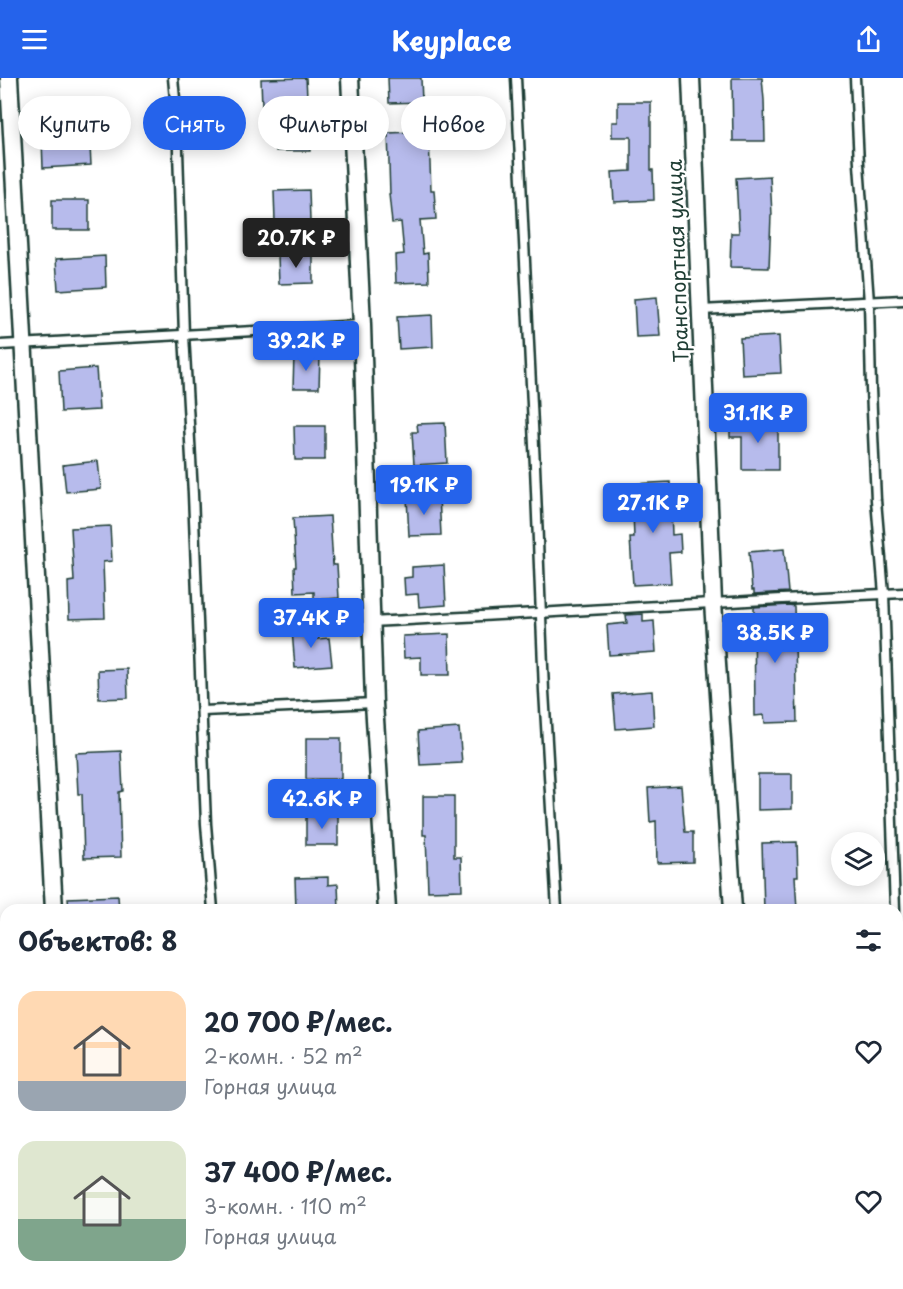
<!DOCTYPE html>
<html lang="ru">
<head>
<meta charset="utf-8">
<style>
	body { margin:0; font-family:"Playpen Sans",sans-serif; background:#f2f2f3; color:#1f2937; height:100vh; display:flex; flex-direction:column; font-size:22px; white-space:nowrap }
	* { box-sizing:border-box; margin:0 }
	p { font-size:20px; color:#747a83 }
	.icon { flex:none; width:33px; height:33px; fill:none; stroke:currentColor; stroke-width:2; stroke-linecap:round; stroke-linejoin:round }
	.map { position:relative; flex:1; overflow:hidden }
	.details { position:absolute; left:0px; top:826px; width:903px; height:386px; display:flex; flex-direction:column; background:#fff; border-radius:18px 18px 0 0; box-shadow:0 3px 15px #0003 }
	.details>* { flex:none }
	.banner { position:absolute; left:18px; top:18px; width:600px; height:54px; display:flex; gap:12px }
	.controls { position:absolute; left:831px; top:754px; display:grid; gap:12px }
	.controls a { display:grid; place-items:center; width:54px; height:54px; border-radius:50%; background:#fff; box-shadow:0 3px 15px #0003; font-size:30px }
	.price { position:absolute; translate:-50% -51px; padding:0 14px; border-radius:6px; background:#2563eb; color:#fff; font-size:20px; line-height:39px; filter:drop-shadow(0 2px 3px #0008) }
	.price::after { content:''; position:absolute; left:50%; top:36px; width:18px; height:14px; margin-left:-9px; background:inherit; clip-path:polygon(0 0,100% 0,50% 100%) }
	.price.selected { background:#222; color:#fff }
	ul { padding:0; list-style:none }
	li { display:flex; align-items:center; gap:18px; height:150px; padding:0 18px }
	li span { display:grid; place-items:center; flex:none; width:168px; height:120px; border-radius:18px; color:#555 }
	li>.icon { margin-inline-start:auto }
	span .icon { width:72px; height:72px; fill:#fffc; stroke-width:1 }
	li b { font-size:26px }
	h2 { display:flex; justify-content:space-between; align-items:center; height:72px; padding:0 18px; font-size:26px }
	.pill { padding:0 21px; border-radius:27px; background:#fff; box-shadow:0 3px 15px #0003; font-size:21px; line-height:54px }
	.pill.selected { background:#2563eb; color:#fff }
	header { display:flex; justify-content:space-between; align-items:center; height:78px; padding:0 18px; background:#2563eb; color:#fff; font-size:27px; font-weight:700 }
	.map>svg:first-child { display:block }
	.building { fill:#b7bbec; stroke:#1f3d34; stroke-width:1.5 }
	.lines { fill:none; stroke-linecap:round; stroke-linejoin:round }
	.lane-casing { stroke:#1f3d34; stroke-width:13 }
	.street-casing { stroke:#1f3d34; stroke-width:21 }
	.lane { stroke:#fff; stroke-width:8 }
	.street { stroke:#fff; stroke-width:16 }
	.labels { text-anchor:middle; stroke-width:5; stroke-linejoin:round; paint-order:stroke }
	.street-label { font-size:20px; fill:#1f3d34; stroke:#fff }
</style>
</head>
<body>
<header><svg class="icon" aria-label="menu" viewBox="0 0 24 24"><path d="M4 6h16M4 12h16M4 18h16"/></svg>Keyplace<svg class="icon" aria-label="share" viewBox="0 0 24 24"><path d="M12 15V3M7 8l5-5 5 5M5 13v7h14v-7"/></svg></header>
<div class="map">
<svg width="903" height="1211" viewBox="0 0 903 1211">
	<rect width="100%" height="100%" fill="#fff"/>
	<filter id="ink" filterUnits="userSpaceOnUse"><feTurbulence type="fractalNoise" baseFrequency=".0167" numOctaves="2"/><feDisplacementMap in="SourceGraphic" scale="12" xChannelSelector="R" yChannelSelector="G"/><feConvolveMatrix kernelMatrix="1 2 1 2 8 2 1 2 1" color-interpolation-filters="sRGB"/></filter>
	<g filter="url(#ink)">
		<!-- building -->
		<g class="building">
			<path d="M306 0 310 73H276V27L262 28 261 1Z"/>
			<path d="M388 0H421L422 24 389 25Z"/>
			<path d="M732 0H762L764 22 765 63H733Z"/>
			<path d="M618 24H651V92H653L654 122 614 124 612 94 631 93V59H612V44H618Z"/>
			<path d="M89 49 91 87 43 90 42 61 52 60 50 51Z"/>
			<path d="M414 54V60L429 59 431 112H434L436 141 420 142 423 176 428 175 429 204 396 205 395 177 404 176 401 144 392 145 389 116H390L388 55Z"/>
			<path d="M770 98 772 137H771L769 190 730 189 731 155H739L736 100Z"/>
			<path d="M309 112 310 143 275 144 274 113Z"/>
			<rect x="52" y="122" width="37" height="30"/>
			<path d="M313 175V205L279 206 278 177Z"/>
			<path d="M105 178 106 209 58 212 56 181Z"/>
			<path d="M657 219 660 258 636 259 634 221Z"/>
			<path d="M432 237 433 269 399 271 397 239Z"/>
			<path d="M779 258 781 295 742 297 740 260Z"/>
			<path d="M294 277H320L319 310H293Z"/>
			<path d="M96 290 99 332 61 334 59 293Z"/>
			<path d="M730 343H778V392H742V359H730Z"/>
			<path d="M445 345 447 385 414 387 412 354H418L417 346Z"/>
			<path d="M294 348H325V382H295Z"/>
			<path d="M98 383 101 411 66 414 63 387Z"/>
			<path d="M670 404 672 457 680 456 681 474 669 475 671 505 633 507 630 460H634L632 406Z"/>
			<path d="M439 418 441 457 409 458 407 420Z"/>
			<path d="M330 438 333 487H337L339 520 314 522V514L295 515 294 489H296L293 440Z"/>
			<path d="M110 448 112 483 103 484 105 540 69 541 68 504 74 503 71 450Z"/>
			<path d="M784 471 788 514 754 516V512H752L749 474Z"/>
			<path d="M444 487 446 527 419 529 418 516 405 517 404 500 412 499V489Z"/>
			<path d="M789 527 794 528 797 644 765 645 764 637 755 638 754 529Z"/>
			<path d="M643 536V544L654 543 656 574 609 577 607 547 627 545 626 537Z"/>
			<path d="M317 550V561L329 560 332 587 295 590 292 552Z"/>
			<path d="M449 556 450 597H421V579L404 580 403 558Z"/>
			<path d="M127 591 128 620 99 621 98 592Z"/>
			<path d="M652 613 654 648 616 651 613 616Z"/>
			<path d="M459 650 462 685 420 687 418 653Z"/>
			<rect x="306" y="660" width="35" height="41"/>
			<path d="M121 673 123 713 119 714 121 779 84 780 82 716H78L76 675Z"/>
			<path d="M758 696H792V731L758 732Z"/>
			<path d="M681 708 685 754H693V784L657 785 656 743 650 744 648 710Z"/>
			<path d="M423 718H454V779H461L462 812 428 813 426 757H423Z"/>
			<rect x="306" y="736" width="32" height="31"/>
			<path d="M797 764 798 798H795L797 832H764L762 765Z"/>
			<path d="M328 799V807L338 806 339 832H296L295 800Z"/>
			<path d="M118 818 119 832H69L68 820Z"/>
		</g>
		<g class="lines">
			<!-- lane casing -->
			<g class="lane-casing">
				<g id="lane">
					<path d="M173 0 177 42 184 257 193 416 206 746 213 832"/>
					<path d="M516 0 535 388 544 613 557 832"/>
					<path d="M855 0 859 86 869 224 871 311 876 422 884 516 895 832"/>
					<path d="M701 232 903 222"/>
					<path d="M0 267 362 247"/>
					<path d="M371 544C548 535 725 523 903 515"/>
					<path d="M203 633 374 625"/>
					<path d="M897 865 903 1000"/>
				</g>
			</g>
			<!-- street casing -->
			<g class="street-casing">
				<g id="street">
					<path d="M9 0 54 832"/>
					<path d="M350 0 362 247 374 625 387 832"/>
					<path d="M691 0 713 524 733 832"/>
					<path d="M897 1178H903"/>
					<path d="M74 1206V1211"/>
					<path d="M410 1206 411 1211"/>
					<path d="M756 1206 757 1211"/>
					<path d="M133 1211 152 1206"/>
				</g>
			</g>
			<!-- lane -->
			<use href="#lane" class="lane"/>
			<!-- street -->
			<use href="#street" class="street"/>
		</g>
	</g>
	<g class="labels">
		<!-- street labels -->
		<g class="street-label">
			<text transform="translate(678 183) rotate(-92)" y="7">Транспортная улица</text>
		</g>
	</g>
</svg>
<div class="controls">
<a><svg class="icon" aria-label="layers" viewBox="0 0 24 24"><path d="M12 4l9 5-9 5-9-5zM3 14l9 5 9-5"/></svg></a>
</div>
<b class="price selected" style="left:296px;top:191px">20.7K ₽</b>
<b class="price" style="left:306px;top:294px">39.2K ₽</b>
<b class="price" style="left:758px;top:366px">31.1K ₽</b>
<b class="price" style="left:424px;top:438px">19.1K ₽</b>
<b class="price" style="left:653px;top:456px">27.1K ₽</b>
<b class="price" style="left:311px;top:571px">37.4K ₽</b>
<b class="price" style="left:775px;top:586px">38.5K ₽</b>
<b class="price" style="left:322px;top:752px">42.6K ₽</b>
<div class="banner">
<a class="pill">Купить</a>
<a class="pill selected">Снять</a>
<a class="pill">Фильтры</a>
<a class="pill">Новое</a>
</div>
<section class="details">
<h2>Объектов: 8<svg class="icon" aria-label="filters" viewBox="0 0 24 24"><path d="M4 7h16M4 17h16"/><circle cx="9" cy="7" r="2"/><circle cx="15" cy="17" r="2"/></svg></h2>
<ul>
<li><span style="background:linear-gradient(#ffd9b3 75%,#9aa5b1 0)"><svg class="icon" aria-label="home" viewBox="0 0 24 24"><path d="M3 11l9-7 9 7M6 9v11h12V9"/></svg></span><div><b>20 700 ₽/мес.</b><p>2-комн. · 52 m²</p><p>Горная улица</p></div><svg class="icon" aria-label="heart" viewBox="0 0 24 24"><path d="M12 20l-8-8c-3-5 5-10 8-4 3-6 11-1 8 4z"/></svg></li>
<li><span style="background:linear-gradient(#dfe7d0 65%,#7fa58c 0)"><svg class="icon" aria-label="home" viewBox="0 0 24 24"><path d="M3 11l9-7 9 7M6 9v11h12V9"/></svg></span><div><b>37 400 ₽/мес.</b><p>3-комн. · 110 m²</p><p>Горная улица</p></div><svg class="icon" aria-label="heart" viewBox="0 0 24 24"><path d="M12 20l-8-8c-3-5 5-10 8-4 3-6 11-1 8 4z"/></svg></li>
</ul>
</section>
</div>
</body>
</html>
